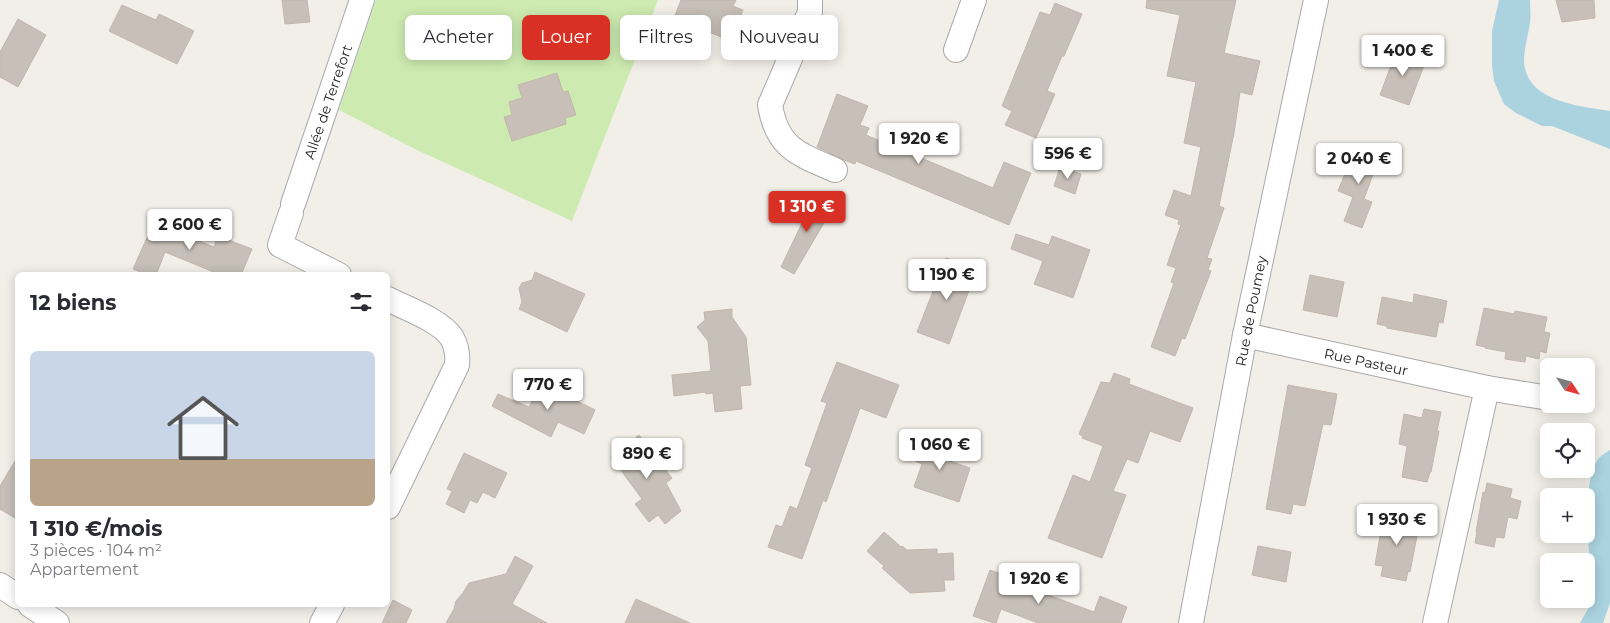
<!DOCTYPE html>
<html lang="fr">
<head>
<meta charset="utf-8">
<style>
	body { margin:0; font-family:Montserrat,sans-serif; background:#f7f7f7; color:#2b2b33; height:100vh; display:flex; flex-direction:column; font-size:19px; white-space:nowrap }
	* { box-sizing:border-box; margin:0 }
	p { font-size:16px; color:#7c7c81 }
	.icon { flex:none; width:28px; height:28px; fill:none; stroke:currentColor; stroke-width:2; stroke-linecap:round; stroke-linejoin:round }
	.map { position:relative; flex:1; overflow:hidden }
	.drawer { position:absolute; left:15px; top:272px; width:375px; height:335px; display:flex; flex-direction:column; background:#fff; border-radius:8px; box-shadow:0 2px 12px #0003 }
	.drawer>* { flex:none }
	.hud { position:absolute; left:405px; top:15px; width:475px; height:45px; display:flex; gap:10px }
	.needle { width:32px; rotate:126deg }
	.fabs { position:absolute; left:1540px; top:358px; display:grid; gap:10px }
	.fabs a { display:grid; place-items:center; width:55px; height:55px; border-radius:8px; background:#fff; box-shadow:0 2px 12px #0003; font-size:25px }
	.price { position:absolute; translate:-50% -42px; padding:0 11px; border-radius:5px; background:#fff; color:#222; font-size:16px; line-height:32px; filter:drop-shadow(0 1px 2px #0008) }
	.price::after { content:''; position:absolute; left:50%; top:30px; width:15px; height:11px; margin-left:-8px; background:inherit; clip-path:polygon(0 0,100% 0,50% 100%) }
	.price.current { background:#d93025; color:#fff }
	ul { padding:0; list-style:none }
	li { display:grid; align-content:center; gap:10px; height:265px; padding:0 15px }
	li span { display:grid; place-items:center; height:155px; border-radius:8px; color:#555 }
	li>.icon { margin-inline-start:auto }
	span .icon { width:90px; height:90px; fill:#fffc; stroke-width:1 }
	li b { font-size:21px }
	h2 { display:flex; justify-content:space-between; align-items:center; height:60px; padding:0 15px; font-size:21px }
	.chip { padding:0 18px; border-radius:8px; background:#fff; box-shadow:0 2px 12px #0003; font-size:18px; line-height:45px }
	.chip.current { background:#d93025; color:#fff }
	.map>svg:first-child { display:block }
	.grass { fill:#cdebb0 }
	.water { fill:#aad3df }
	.building { fill:#c7bfb8; stroke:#c4b6ab }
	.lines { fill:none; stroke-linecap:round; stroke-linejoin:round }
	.minor-casing { stroke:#a9a9a9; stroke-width:26 }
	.minor { stroke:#fff; stroke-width:24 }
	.labels { text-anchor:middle; stroke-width:4; stroke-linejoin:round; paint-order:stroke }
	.street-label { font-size:14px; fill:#222; stroke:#fff }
</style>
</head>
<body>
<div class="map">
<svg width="1610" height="623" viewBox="0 0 1610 623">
	<rect width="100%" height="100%" fill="#f2efe9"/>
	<!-- grass -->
	<path class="grass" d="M376 0H658L572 221 417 150 339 110Z"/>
	<!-- water -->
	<g class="water">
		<path d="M1499 0H1530C1530 8 1531 16 1530 23 1528 36 1524 49 1524 61 1526 102 1580 106 1610 111V149L1552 126H1542L1516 113 1504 104 1494 81 1492 66V31Z"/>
		<path d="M1610 450V603L1603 623H1580L1592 602 1593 592C1590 564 1579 478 1600 457 1603 454 1607 452 1610 450Z"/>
	</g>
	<!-- building -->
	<g class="building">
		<path d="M282 0H307L310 22 285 24Z"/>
		<path d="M681 0H736L733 6 743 10 732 38 722 34 721 37 674 18Z"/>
		<path d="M1147 0H1236L1224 53 1260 61 1252 95 1240 92 1234 133 1219 206 1224 208 1207 258 1212 259 1208 270 1211 271 1185 339 1182 338 1175 356 1151 347 1174 283 1171 282 1176 268 1167 265 1181 225 1178 224 1179 220 1165 215 1174 190 1191 196 1201 147 1184 143 1196 82 1167 76 1180 15 1146 8Z"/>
		<path d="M1556 0H1594L1595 18 1562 22Z"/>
		<path d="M1055 3 1082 14 1064 56H1062L1047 91 1055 94 1036 138 1005 125 1012 111 1002 106 1040 12 1050 15Z"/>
		<path d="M122 5 156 20 159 14 194 31 177 64 109 31Z"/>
		<path d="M18 19 46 35 18 87 0 77V52Z"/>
		<path d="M1397 49 1426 60 1409 105 1380 95Z"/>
		<path d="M557 73 563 92 568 91 576 115 565 118 566 124 512 141 504 117 512 115 509 102 522 98 518 85Z"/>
		<path d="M837 94 868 106 860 125 869 128 866 135 993 188 1004 162 1031 173 1009 225 856 161 855 164 844 160 817 147Z"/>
		<path d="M1356 146 1380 155 1364 199 1372 202 1362 228 1344 221 1353 197 1338 191Z"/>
		<path d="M1060 167 1081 174 1075 194 1054 186Z"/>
		<path d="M815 196 833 203 828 216 794 274 781 267Z"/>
		<path d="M158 213 178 221 174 231 214 247 218 236 252 249 241 275H221L165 252 156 275H148L133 269Z"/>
		<path d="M1016 234 1049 245 1052 236 1090 250 1073 298 1034 284 1043 261 1011 249Z"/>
		<path d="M946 258 977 269 949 344 917 332Z"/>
		<path d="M535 272 585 294 567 332 519 309 522 302 519 288 522 283 532 280Z"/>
		<path d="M1310 275 1344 282 1337 317 1303 310Z"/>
		<path d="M1414 294 1447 301 1443 323 1439 322 1436 337 1387 328V326L1377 324 1382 297 1413 303Z"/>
		<path d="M1484 308 1514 314 1515 311 1547 317 1544 332 1550 333 1546 353 1540 351 1539 359 1526 356 1525 362 1505 359 1506 352 1485 348V347L1476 345Z"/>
		<path d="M732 309V317L746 337 751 385 740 386 742 409 715 412 713 393 706 394 705 392 674 396 672 375 711 371 708 341 697 327 705 320 704 312Z"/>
		<path d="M837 362 899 385 886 418 860 408 826 502 823 500 802 559 768 547 776 525 782 527 790 506 797 509 812 468 805 465 827 403 821 401Z"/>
		<path d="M1114 373 1130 379 1129 384 1193 408 1180 442 1150 431 1138 463 1127 459 1113 491 1126 495 1102 558 1048 538 1073 475 1090 482 1103 446 1082 438 1083 436 1079 434 1101 382 1110 383Z"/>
		<path d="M541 383 595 410 584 434 558 422 551 437 492 406 498 394 529 407Z"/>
		<path d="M1288 385 1337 394 1331 425 1323 424 1305 506 1293 504 1291 514 1266 509Z"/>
		<path d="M1424 409 1441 412 1437 431H1439L1431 472H1430L1427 482 1402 477 1407 446 1399 444 1404 414 1422 418Z"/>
		<path d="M639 435 672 478 666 483 681 511 665 524 658 515 649 522 635 504 642 499 611 457 622 448V444H628Z"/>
		<path d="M923 437 952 446 947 460 970 468 959 502 914 487 922 464 915 461Z"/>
		<path d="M464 453 507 473 495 498 483 492 477 503 470 500 464 513 446 504 452 491 447 489Z"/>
		<path d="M18 456V520L0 509V486Z"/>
		<path d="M1487 483 1512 489 1510 498 1521 501 1517 519 1508 517 1504 538 1496 537 1494 547 1475 543 1477 532H1476L1483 492 1485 493Z"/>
		<path d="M1384 513 1418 520 1416 531H1418L1410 572 1408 571 1406 581 1381 576 1383 566 1375 565Z"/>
		<path d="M884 532 901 547 902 546 907 550 937 549V554L953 553 954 580H944L945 591 910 593 882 568 884 566 867 551Z"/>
		<path d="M1258 546 1291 552 1286 582 1252 575Z"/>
		<path d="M515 556 533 566 512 604 547 623H446L454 609 456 601 463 593 469 583 506 574Z"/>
		<path d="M990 570 1012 578 1011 581 1094 612 1100 596 1127 607 1121 623H1038L1001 609 996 623H994L973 616Z"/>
		<path d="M636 599 690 623H625Z"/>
		<path d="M393 600 412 610 406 623H382Z"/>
	</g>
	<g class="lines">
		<!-- minor casing -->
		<g class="minor-casing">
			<g id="minor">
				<path d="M810 0V12L770 105C777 148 798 154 835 170"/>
				<path d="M956 50 974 0"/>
				<path d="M293 204 362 0"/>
				<path d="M291 213 280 245 339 275"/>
				<path d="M388 299C405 308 442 321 452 338 457 347 458 355 457 365L388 507"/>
				<path d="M1245 335 1487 388 1549 398"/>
				<path d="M0 585 18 597"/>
				<path d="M30 605 57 623"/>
				<path d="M322 623 332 605"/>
				<path d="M1191 623 1245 335 1316 0"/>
				<path d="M1435 623 1487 388"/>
			</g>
		</g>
		<!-- minor -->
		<use href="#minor" class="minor"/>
	</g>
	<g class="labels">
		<!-- street labels -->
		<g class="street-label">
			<text transform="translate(328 102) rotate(-71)" y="5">Allée de Terrefort</text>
			<text transform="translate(1251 311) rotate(-79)" y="5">Rue de Poumey</text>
			<text transform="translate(1366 362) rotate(12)" y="5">Rue Pasteur</text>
		</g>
	</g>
</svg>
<div class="fabs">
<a><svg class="needle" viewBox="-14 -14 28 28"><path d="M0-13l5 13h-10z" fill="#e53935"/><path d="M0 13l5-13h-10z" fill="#7c7c81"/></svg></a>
<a><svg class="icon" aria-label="locate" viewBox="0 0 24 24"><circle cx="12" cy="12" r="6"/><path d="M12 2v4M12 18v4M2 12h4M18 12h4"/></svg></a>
<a>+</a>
<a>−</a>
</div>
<b class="price" style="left:1403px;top:77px">1 400 €</b>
<b class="price" style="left:919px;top:165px">1 920 €</b>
<b class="price" style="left:1068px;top:180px">596 €</b>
<b class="price" style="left:1359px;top:185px">2 040 €</b>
<b class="price current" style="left:807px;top:233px">1 310 €</b>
<b class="price" style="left:190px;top:251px">2 600 €</b>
<b class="price" style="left:947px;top:301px">1 190 €</b>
<b class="price" style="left:548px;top:411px">770 €</b>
<b class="price" style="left:940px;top:471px">1 060 €</b>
<b class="price" style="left:647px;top:480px">890 €</b>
<b class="price" style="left:1397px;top:546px">1 930 €</b>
<b class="price" style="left:1039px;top:605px">1 920 €</b>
<div class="hud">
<a class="chip">Acheter</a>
<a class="chip current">Louer</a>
<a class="chip">Filtres</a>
<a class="chip">Nouveau</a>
</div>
<section class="drawer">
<h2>12 biens<svg class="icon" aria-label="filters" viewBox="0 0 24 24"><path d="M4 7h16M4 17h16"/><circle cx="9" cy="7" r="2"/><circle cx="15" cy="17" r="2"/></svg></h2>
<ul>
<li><span style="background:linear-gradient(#c9d6e8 70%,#b9a48a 0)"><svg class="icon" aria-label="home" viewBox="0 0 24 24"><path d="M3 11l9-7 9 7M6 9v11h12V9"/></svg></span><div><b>1 310 €/mois</b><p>3 pièces · 104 m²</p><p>Appartement</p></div></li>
</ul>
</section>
</div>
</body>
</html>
